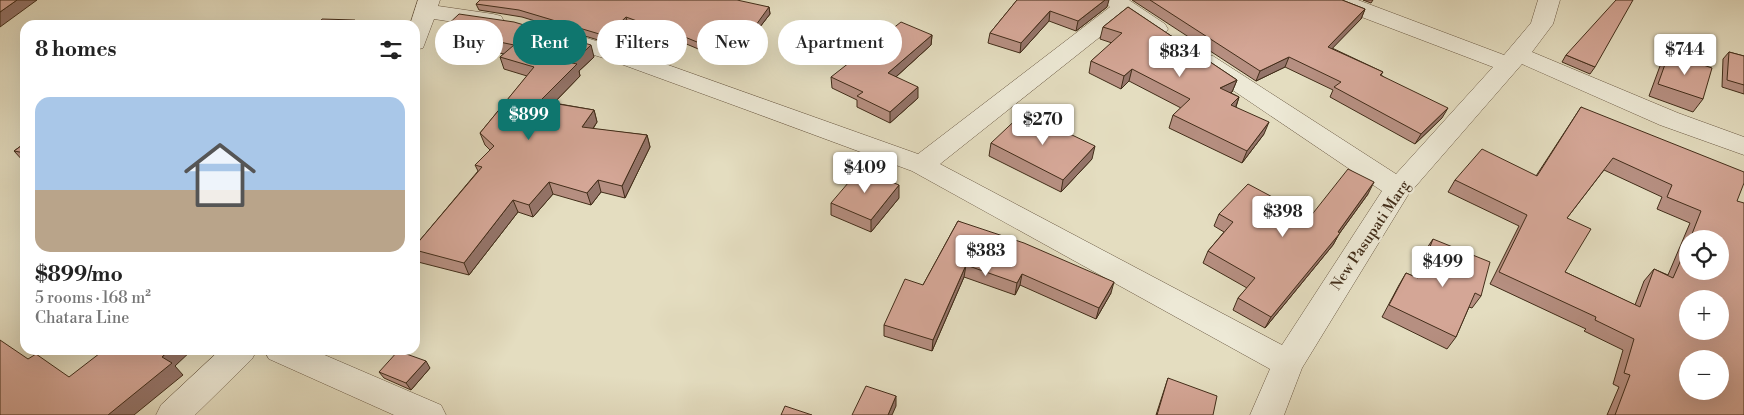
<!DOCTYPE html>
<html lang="en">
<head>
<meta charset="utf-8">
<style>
	body { margin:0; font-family:"Libre Bodoni",serif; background:#f2f2f2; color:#222; height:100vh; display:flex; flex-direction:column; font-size:19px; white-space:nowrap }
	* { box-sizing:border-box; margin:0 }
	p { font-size:16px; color:#767676 }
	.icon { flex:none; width:28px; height:28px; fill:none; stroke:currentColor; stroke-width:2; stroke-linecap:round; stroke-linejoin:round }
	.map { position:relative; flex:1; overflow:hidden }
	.details { position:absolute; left:20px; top:20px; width:400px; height:335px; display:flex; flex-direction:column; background:#fff; border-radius:15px; box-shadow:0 5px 20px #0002 }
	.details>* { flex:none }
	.top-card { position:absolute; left:435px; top:20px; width:475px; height:45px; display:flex; gap:10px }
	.controls { position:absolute; left:1679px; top:230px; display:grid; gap:10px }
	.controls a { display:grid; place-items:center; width:50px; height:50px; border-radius:50%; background:#fff; box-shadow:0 5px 20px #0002; font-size:25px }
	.price { position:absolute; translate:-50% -42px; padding:0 11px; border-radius:5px; background:#fff; color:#222; font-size:16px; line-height:32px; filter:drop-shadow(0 1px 2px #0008) }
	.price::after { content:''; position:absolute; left:50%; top:30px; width:15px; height:11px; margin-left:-8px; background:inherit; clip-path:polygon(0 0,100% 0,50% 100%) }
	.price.active { background:#0f766e; color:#fff }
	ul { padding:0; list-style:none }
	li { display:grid; align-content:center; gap:10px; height:265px; padding:0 15px }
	li span { display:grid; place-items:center; height:155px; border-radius:15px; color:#555 }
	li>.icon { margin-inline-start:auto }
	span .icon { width:90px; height:90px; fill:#fffc; stroke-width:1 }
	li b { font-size:21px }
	h2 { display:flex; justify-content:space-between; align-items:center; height:60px; padding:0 15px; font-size:21px }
	.pill { padding:0 18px; border-radius:22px; background:#fff; box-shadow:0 5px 20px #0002; font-size:18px; line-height:45px }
	.pill.active { background:#0f766e; color:#fff }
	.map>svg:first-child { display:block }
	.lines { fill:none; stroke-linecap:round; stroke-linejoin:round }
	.minor-casing { stroke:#6a5943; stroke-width:1 }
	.minor { fill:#ede9d6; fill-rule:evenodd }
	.wall { fill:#b68f81; stroke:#422d19; fill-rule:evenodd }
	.shaded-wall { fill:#947469; stroke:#422d19 }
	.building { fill:#d4a696; stroke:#422d19; fill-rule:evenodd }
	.labels { text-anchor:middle; stroke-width:4.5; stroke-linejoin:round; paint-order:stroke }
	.street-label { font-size:15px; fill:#422d19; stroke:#ede9d6 }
</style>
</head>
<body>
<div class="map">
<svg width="1744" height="415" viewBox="0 0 1744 415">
	<rect width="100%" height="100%" fill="#e4ddc0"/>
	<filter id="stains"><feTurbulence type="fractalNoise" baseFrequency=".004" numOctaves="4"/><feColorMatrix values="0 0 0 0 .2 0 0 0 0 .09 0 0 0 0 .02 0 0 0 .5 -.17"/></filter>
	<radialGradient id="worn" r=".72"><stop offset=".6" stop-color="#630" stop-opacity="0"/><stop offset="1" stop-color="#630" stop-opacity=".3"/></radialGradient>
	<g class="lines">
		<!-- minor casing -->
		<g class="minor-casing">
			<g id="minor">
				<path d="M418 0H440L438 6 493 14 501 16 504 21 501 26 493 28 434 19 423 48 415 50V25H410Z"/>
				<path d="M1103 0H1129L1165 24 1168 29 1165 34C1149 38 1138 26 1125 17L940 164 1282 345 1382 191 1197 66 1193 61 1197 56 1205 54 1213 56 1396 174 1493 67 1330 5 1327 0H1358L1504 55 1531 23 1538 0H1560L1553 24 1532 52 1678 113 1744 137V155L1660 125 1522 64 1408 195 1302 368 1284 415H1250L1270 369 912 171 736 106 610 60 549 41 546 36 549 31 557 29 626 50 918 154 1110 7Z"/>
				<path d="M220 350H257L252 359 195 415H156L161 405Z"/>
				<path d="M264 350H313L441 405 446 415H394L269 359Z"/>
			</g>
		</g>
		<!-- minor -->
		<use href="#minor" class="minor"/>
	</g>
	<!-- wall -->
	<g class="wall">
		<path d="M1017 0 1107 7 1076 31 1049 21 1020 53 988 43 990 33Z"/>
		<path d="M1132 0H1342L1365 9 1361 19 1332 48 1383 72 1381 75 1442 118 1415 144 1330 97 1333 90 1285 67 1256 81Z"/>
		<path d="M1363 0H1373L1371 3Z"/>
		<path d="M476 4 769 7 770 14 756 32 727 61 653 30 650 32 628 24 608 43 522 17 479 10Z"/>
		<path d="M1128 7 1237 80 1232 92 1231 93 1239 97 1236 107 1264 134 1242 163 1169 128 1173 115 1181 108 1129 81 1121 89 1089 73 1091 61 1112 43 1100 39 1103 27Z"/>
		<path d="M442 30 594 57 579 71 580 76 554 103 594 110 597 122 593 129 647 135 650 147 625 198 601 192 591 205 553 194 533 217 518 212 469 275 418 262 415 256V246L478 171 475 165 490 150 485 145 480 133 527 76 504 69 500 57 504 54 447 42Z"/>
		<path d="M932 35 931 45 896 77 918 98 890 123 857 107V100L832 88 831 77Z"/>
		<path d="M1729 52 1744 56V94L1722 87 1723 59Z"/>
		<path d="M1669 53 1703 99 1693 112 1649 96 1660 66Z"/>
		<path d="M1566 55 1595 67 1590 74 1562 62Z"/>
		<path d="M1581 107 1737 201 1744 415H1607L1619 387 1613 384 1623 350 1584 331 1586 329 1490 284 1519 226 1448 192 1455 180 1536 176ZM1604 170 1662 197 1657 209 1690 223 1668 275 1654 269 1644 281 1635 305 1565 272 1567 218ZM1688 239H1720L1688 271Z"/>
		<path d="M25 143V163L14 151Z"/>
		<path d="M991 143 1092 159 1061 192 989 156Z"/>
		<path d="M1368 194 1339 234 1333 245 1265 328 1233 310 1238 298 1247 288 1203 263 1208 251 1224 232 1214 226 1219 214 1310 217Z"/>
		<path d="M899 198 871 232 831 215V203Z"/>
		<path d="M958 221 1111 293 1096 319 1020 285 1015 295 964 277 932 351 884 336V325L923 285Z"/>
		<path d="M1433 239 1481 296 1472 308 1469 307 1456 337 1447 349 1382 317 1399 285 1406 273 1415 277 1425 251Z"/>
		<path d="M430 368 411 390 384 378 379 372Z"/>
		<path d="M1168 378 1213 415H1156Z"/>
	</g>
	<!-- shaded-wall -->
	<g class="shaded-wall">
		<path d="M17 0H37L0 27V12Z"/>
		<path d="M1105 0H1109L1107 7 1076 31 1078 21Z"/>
		<path d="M769 7 770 14 756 32 727 61 726 54Z"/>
		<path d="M1365 9 1361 19 1324 57 1328 47Z"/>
		<path d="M1050 11 1049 21 1020 53 1021 43Z"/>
		<path d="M626 17 628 24 608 43 606 36Z"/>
		<path d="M355 20 357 25H351Z"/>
		<path d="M651 23 653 30 650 32 648 25Z"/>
		<path d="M932 35 931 45 888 84V73Z"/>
		<path d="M591 45 594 57 579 71 580 76 544 113 540 101 572 63Z"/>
		<path d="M1289 57 1285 67 1256 81 1260 71Z"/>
		<path d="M1132 69 1129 81 1121 89 1124 76Z"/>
		<path d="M1237 80 1232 92 1215 100 1220 88Z"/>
		<path d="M918 87V98L890 123V112Z"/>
		<path d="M1239 97 1235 109 1231 105Z"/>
		<path d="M1448 108 1442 118 1415 144 1421 134Z"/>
		<path d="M594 110 597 122 586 139 582 127Z"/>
		<path d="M1269 122 1264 134 1242 163 1247 151Z"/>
		<path d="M647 135 650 147 625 198 622 186Z"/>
		<path d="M1095 146 1092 159 1061 192 1063 180Z"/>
		<path d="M598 180 601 192 591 205 587 193Z"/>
		<path d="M549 182 553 194 533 217 529 205Z"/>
		<path d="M1374 182 1368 194 1339 234 1333 245 1265 328 1271 317 1338 232Z"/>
		<path d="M899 185V198L871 232V220Z"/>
		<path d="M513 200 518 212 469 275 464 263Z"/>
		<path d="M966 265 964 277 932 351 933 340Z"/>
		<path d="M1022 274 1020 285 1015 295 1017 283Z"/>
		<path d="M1114 282 1111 293 1096 319 1099 308Z"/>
		<path d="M169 350H192L175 366 183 375 134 415H108Z"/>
		<path d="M426 361 430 368 411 390 406 383Z"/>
		<path d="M896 396V406L892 415H888Z"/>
	</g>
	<!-- building -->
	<g class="building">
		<path d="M0 0H17L0 12Z"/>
		<path d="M480 0H737L769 7 756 25 726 54 651 23 648 25 626 17 606 36 519 10 476 4Z"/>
		<path d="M1017 0H1105L1078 21 1050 11 1021 43 990 33Z"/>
		<path d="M1150 0H1342L1365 9 1328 47 1383 72 1380 75 1448 108 1421 134 1334 87 1341 82 1289 57 1260 71Z"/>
		<path d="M1616 0H1633L1595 67 1566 55Z"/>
		<path d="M1128 7 1237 80 1220 88 1239 97 1231 105 1269 122 1247 151 1173 115 1190 99 1132 69 1124 76 1091 61 1122 33 1103 27Z"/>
		<path d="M459 14 514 22 591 45 572 63 577 64 540 101 594 110 582 127 647 135 622 186 598 180 587 193 549 182 529 205 513 200 464 263 415 250V246L482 167 475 165 494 146 480 133 534 67 500 57 514 45 442 30Z"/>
		<path d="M322 19 355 20 351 25H318Z"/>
		<path d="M901 22 932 35 888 73 918 87 890 112 857 96 863 92 831 77Z"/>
		<path d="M1729 52 1744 56V85L1727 80Z"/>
		<path d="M1669 53 1712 68 1703 99 1658 84Z"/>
		<path d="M1581 107 1744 172V183L1737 201 1744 203V415H1615L1630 375 1624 373 1634 339 1595 320 1596 317 1499 272 1527 215 1455 180 1482 149 1537 176ZM1613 158 1672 185 1667 197 1701 211 1690 239H1720V271H1688V244L1673 278 1654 269 1640 307 1565 272 1591 229 1567 218ZM1688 299H1720V331H1688ZM1688 359H1720V391H1688Z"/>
		<path d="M1024 112 1095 146 1063 180 991 143Z"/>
		<path d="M25 143V153L14 151Z"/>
		<path d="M860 169 899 185 871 220 831 203Z"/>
		<path d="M1348 169 1374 182 1338 232 1340 233 1271 317 1238 298 1255 278 1208 251 1233 222 1219 214 1248 184 1310 217Z"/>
		<path d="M958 221 1024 243 1114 282 1099 308 1022 274 1017 283 966 265 933 340 884 325 905 279 923 285Z"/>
		<path d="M1433 239 1490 262 1481 296 1475 293 1456 337 1389 305 1406 273 1418 278Z"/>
		<path d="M0 340 28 359 36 354 69 377 104 350H169L162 357 172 363 108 415H0Z"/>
		<path d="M398 351 426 361 406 383 379 372Z"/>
		<path d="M1168 378 1217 396 1213 415H1157Z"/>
		<path d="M866 386 896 396 888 415H852Z"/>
		<path d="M785 406 812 415H781Z"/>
	</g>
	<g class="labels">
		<!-- street labels -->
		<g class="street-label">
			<text transform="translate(1370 235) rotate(-56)" y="5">New Pasupati Marg</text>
		</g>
	</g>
	<rect width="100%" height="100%" filter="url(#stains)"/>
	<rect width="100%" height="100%" fill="url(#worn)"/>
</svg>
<div class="controls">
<a><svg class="icon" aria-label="locate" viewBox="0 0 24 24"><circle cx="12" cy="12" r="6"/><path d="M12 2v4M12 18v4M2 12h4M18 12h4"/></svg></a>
<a>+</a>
<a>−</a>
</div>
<b class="price" style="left:1685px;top:76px">$744</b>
<b class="price" style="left:1180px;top:78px">$834</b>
<b class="price active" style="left:529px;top:141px">$899</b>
<b class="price" style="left:1043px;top:146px">$270</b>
<b class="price" style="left:865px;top:194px">$409</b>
<b class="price" style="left:1283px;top:238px">$398</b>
<b class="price" style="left:986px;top:277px">$383</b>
<b class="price" style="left:1443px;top:288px">$499</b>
<div class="top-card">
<a class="pill">Buy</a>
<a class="pill active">Rent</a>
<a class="pill">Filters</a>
<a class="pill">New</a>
<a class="pill">Apartment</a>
</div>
<section class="details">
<h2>8 homes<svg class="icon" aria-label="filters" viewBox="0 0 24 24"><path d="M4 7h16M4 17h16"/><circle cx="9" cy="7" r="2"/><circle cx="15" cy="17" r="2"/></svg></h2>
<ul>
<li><span style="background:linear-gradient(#a9c7e8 60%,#b9a48a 0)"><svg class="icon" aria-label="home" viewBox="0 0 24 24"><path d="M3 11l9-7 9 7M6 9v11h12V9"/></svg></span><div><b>$899/mo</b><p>5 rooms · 168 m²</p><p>Chatara Line</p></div></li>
</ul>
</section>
</div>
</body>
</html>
